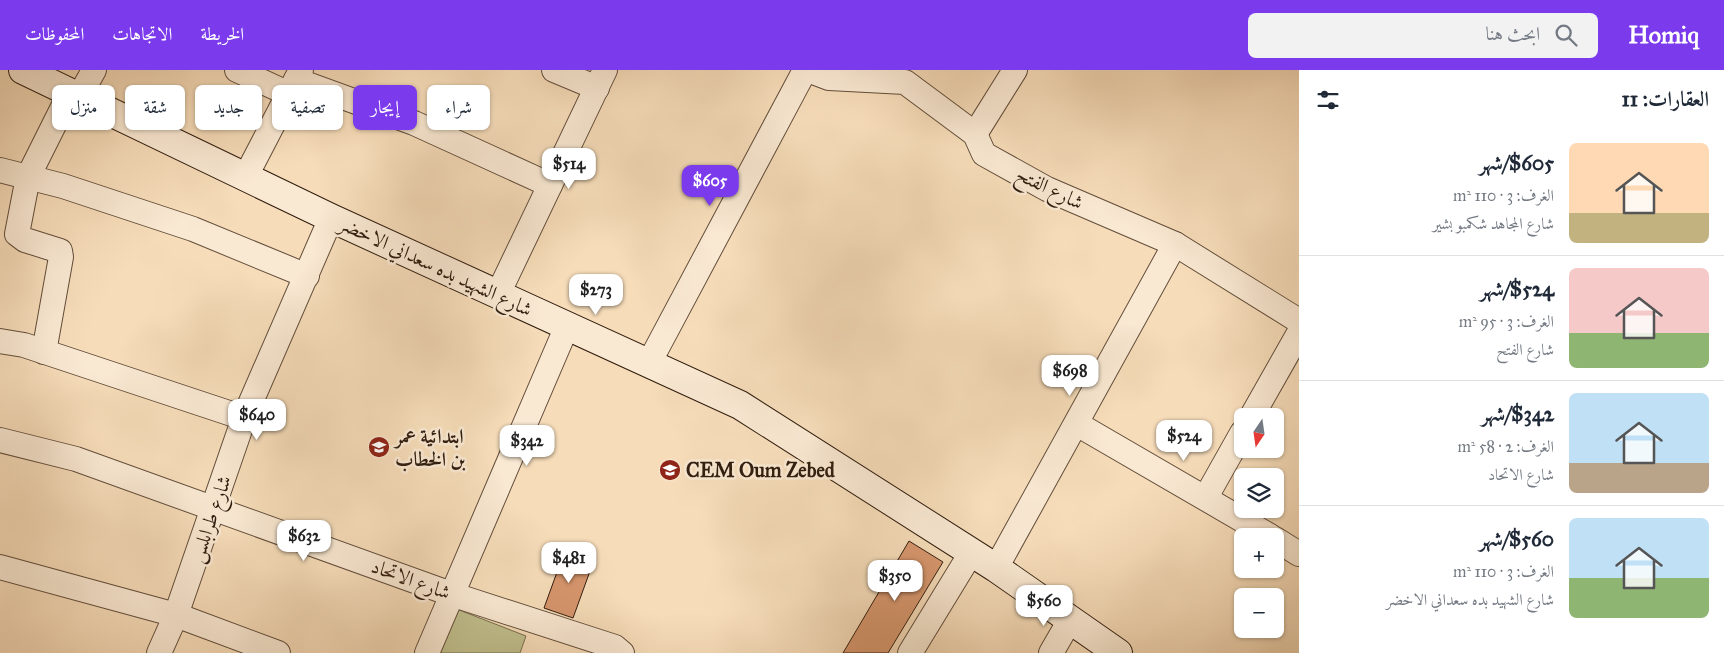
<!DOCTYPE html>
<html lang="ar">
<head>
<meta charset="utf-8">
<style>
	body { margin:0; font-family:"IM FELL Great Primer",Amiri,serif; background:#f2f2f3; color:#1f2937; direction:rtl; height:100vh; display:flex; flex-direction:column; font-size:19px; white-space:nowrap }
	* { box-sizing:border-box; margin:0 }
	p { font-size:16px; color:#747a83 }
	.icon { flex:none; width:28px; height:28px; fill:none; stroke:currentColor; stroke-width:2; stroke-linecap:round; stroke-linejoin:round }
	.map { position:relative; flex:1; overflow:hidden; direction:ltr }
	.side { display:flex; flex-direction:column; background:#fff; width:425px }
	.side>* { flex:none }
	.banner { position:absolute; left:15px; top:15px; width:475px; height:45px; direction:rtl; display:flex; gap:10px }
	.needle { width:32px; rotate:193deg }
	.fabs { position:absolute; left:1234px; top:338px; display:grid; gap:10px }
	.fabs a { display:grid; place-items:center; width:50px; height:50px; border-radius:8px; background:#fff; box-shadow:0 1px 4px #0004; font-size:25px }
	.price { position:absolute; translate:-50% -42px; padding:0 11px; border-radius:10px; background:#fff; color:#222; font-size:16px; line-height:32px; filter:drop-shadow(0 1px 2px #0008) }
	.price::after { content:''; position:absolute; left:50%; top:30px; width:15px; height:11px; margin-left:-8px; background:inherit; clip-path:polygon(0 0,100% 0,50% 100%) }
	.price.selected { background:#7c3aed; color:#fff }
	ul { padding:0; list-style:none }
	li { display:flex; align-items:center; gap:15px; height:125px; padding:0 15px }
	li+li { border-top:1px solid #e0e1e3 }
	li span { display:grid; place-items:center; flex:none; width:140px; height:100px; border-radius:8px; color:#555 }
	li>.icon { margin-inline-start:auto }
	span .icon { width:60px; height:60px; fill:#fffc; stroke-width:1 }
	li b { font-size:21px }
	h2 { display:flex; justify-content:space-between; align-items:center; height:60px; padding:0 15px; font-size:21px }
	.tag { padding:0 18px; border-radius:8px; background:#fff; box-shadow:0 1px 4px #0004; font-size:18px; line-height:45px }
	.tag.selected { background:#7c3aed; color:#fff }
	header { display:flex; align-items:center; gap:30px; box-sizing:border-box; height:70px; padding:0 25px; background:#7c3aed; color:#fff }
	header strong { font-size:24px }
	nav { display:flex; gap:28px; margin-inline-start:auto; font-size:18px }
	.search { width:350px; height:45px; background:#f2f2f3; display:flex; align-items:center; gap:12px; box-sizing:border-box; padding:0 18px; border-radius:8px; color:#747a83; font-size:19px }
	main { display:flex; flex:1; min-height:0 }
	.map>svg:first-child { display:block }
	.green { fill:#c0bf8d; stroke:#786e4e }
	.building { fill:#d7966d; stroke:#311d0f }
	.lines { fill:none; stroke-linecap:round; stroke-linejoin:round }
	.minor-casing { stroke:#624d3a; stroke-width:26 }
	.secondary-casing { stroke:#311d0f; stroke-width:30 }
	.minor { stroke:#f9e8d2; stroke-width:24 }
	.secondary { stroke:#f9e8d2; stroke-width:28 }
	.labels { text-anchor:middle; stroke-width:5; stroke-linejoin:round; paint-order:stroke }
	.street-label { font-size:20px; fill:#311d0f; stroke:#f9e8d2 }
	.poi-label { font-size:20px; font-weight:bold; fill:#311d0f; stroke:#f9e8d2; text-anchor:start }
</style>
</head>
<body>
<header>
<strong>Homiq</strong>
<div class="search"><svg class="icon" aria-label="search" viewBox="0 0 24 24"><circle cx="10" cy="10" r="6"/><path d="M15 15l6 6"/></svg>ابحث هنا</div>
<nav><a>الخريطة</a><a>الاتجاهات</a><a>المحفوظات</a></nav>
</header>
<main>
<section class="side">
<h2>العقارات: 11<svg class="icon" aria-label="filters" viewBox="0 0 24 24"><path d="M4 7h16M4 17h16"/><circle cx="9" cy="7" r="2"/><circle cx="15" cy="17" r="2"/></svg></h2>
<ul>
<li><span style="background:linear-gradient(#ffd9b3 70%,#c2b280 0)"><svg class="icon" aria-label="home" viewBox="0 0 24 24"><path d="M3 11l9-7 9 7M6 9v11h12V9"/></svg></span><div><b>$605/شهر</b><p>الغرف: 3 · 110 m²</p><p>شارع المجاهد شكمبو بشير</p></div></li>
<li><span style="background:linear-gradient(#f6c9c9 65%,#8fb573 0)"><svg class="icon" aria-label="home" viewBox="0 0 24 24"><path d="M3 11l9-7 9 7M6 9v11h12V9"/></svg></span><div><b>$524/شهر</b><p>الغرف: 3 · 95 m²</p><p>شارع الفتح</p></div></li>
<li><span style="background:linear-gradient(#bfe0f5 70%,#b9a48a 0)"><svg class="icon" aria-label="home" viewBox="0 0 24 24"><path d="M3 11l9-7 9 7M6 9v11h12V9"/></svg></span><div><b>$342/شهر</b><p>الغرف: 2 · 58 m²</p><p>شارع الاتحاد</p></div></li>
<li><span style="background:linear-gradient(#bfe0f5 60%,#8fb573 0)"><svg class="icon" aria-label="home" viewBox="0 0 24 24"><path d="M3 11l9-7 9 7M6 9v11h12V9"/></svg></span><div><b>$560/شهر</b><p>الغرف: 3 · 110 m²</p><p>شارع الشهيد بده سعداني الاخضر</p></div></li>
</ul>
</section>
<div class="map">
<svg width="1299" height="583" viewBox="0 0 1299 583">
	<rect width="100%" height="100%" fill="#f6dcb9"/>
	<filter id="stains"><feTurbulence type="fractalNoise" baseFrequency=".004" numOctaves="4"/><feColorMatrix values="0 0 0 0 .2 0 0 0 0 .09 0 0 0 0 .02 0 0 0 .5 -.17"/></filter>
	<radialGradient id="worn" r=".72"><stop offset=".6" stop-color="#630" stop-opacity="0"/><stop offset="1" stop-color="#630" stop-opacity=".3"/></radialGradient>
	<!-- green -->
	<path class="green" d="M454 538 526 566 520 583H436Z"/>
	<!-- building -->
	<g class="building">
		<path d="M909 471 943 492 888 583H843Z"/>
		<path d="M565 480 594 490 573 548 544 538Z"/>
	</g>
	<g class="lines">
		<!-- minor casing -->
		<g class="minor-casing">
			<g id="minor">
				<path d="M237 0 289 24"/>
				<path d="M554 0 597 18"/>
				<path d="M808 0 829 8 905 12 975 64 984 84 1047 119 1175 174 1299 251"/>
				<path d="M296 10 414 53 550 115"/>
				<path d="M79 27 94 0"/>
				<path d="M975 64 1015 0"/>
				<path d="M0 100 63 116 193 159 307 206"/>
				<path d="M246 106 301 0"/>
				<path d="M498 224 605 0"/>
				<path d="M0 271 24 275 244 348"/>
				<path d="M44 282 61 187 60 181 25 170 17 164 28 107 70 23"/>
				<path d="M649 293 805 0"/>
				<path d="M1252 346 1299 263"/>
				<path d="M1077 354 1270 466"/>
				<path d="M0 370 76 389 451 524 615 577 622 583"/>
				<path d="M1206 427 1242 363"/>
				<path d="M1275 469 1299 484"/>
				<path d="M0 497 176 545 278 583"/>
				<path d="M996 498 1175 174"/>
				<path d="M159 583 176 545 244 348 331 148"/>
				<path d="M427 583 567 256"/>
				<path d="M910 583 971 483"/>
				<path d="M1051 583 1070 550"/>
			</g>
		</g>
		<!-- secondary casing -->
		<g class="secondary-casing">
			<path id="secondary" d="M23 0 331 148 740 335 996 498 1118 583"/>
		</g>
		<!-- minor -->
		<use href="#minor" class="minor"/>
		<!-- secondary -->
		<use href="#secondary" class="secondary"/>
	</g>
	<!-- icons -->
	<defs>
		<g id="school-disc" transform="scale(1.125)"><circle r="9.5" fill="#8f2418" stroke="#f9e8d2"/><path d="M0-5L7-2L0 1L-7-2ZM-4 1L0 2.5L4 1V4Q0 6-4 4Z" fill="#fff"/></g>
	</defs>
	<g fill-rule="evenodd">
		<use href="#school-disc" x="379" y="377"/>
		<use href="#school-disc" x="670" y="400"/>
	</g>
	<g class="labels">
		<!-- street labels -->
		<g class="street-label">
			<text transform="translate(1050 118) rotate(26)" y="7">شارع الفتح</text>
			<text transform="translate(436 196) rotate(25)" y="7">شارع الشهيد بده سعداني الاخضر</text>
			<text transform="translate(210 449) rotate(-71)" y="7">شارع طرابلس</text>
			<text transform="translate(411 509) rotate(20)" y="7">شارع الاتحاد</text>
		</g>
		<!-- poi labels -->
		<g class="poi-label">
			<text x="395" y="373">ابتدائية عمر<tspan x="395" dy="23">بن الخطاب</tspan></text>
			<text x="686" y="407">CEM Oum Zebed</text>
		</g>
	</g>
	<rect width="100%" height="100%" filter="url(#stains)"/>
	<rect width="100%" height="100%" fill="url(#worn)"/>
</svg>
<div class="fabs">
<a><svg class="needle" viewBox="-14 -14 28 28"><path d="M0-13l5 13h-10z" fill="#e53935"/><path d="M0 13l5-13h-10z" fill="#747a83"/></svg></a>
<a><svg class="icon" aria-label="layers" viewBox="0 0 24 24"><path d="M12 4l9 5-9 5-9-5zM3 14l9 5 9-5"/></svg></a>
<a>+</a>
<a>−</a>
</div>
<b class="price" style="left:569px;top:120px">$514</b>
<b class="price selected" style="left:710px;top:137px">$605</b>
<b class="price" style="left:596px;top:246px">$273</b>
<b class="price" style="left:1070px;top:327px">$698</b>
<b class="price" style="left:257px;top:371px">$640</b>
<b class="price" style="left:1184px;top:392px">$524</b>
<b class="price" style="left:527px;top:397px">$342</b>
<b class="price" style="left:304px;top:492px">$632</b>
<b class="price" style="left:569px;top:514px">$481</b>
<b class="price" style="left:895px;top:532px">$350</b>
<b class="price" style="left:1044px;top:557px">$560</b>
<div class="banner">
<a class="tag">شراء</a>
<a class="tag selected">إيجار</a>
<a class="tag">تصفية</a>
<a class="tag">جديد</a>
<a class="tag">شقة</a>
<a class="tag">منزل</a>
</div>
</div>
</main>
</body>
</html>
